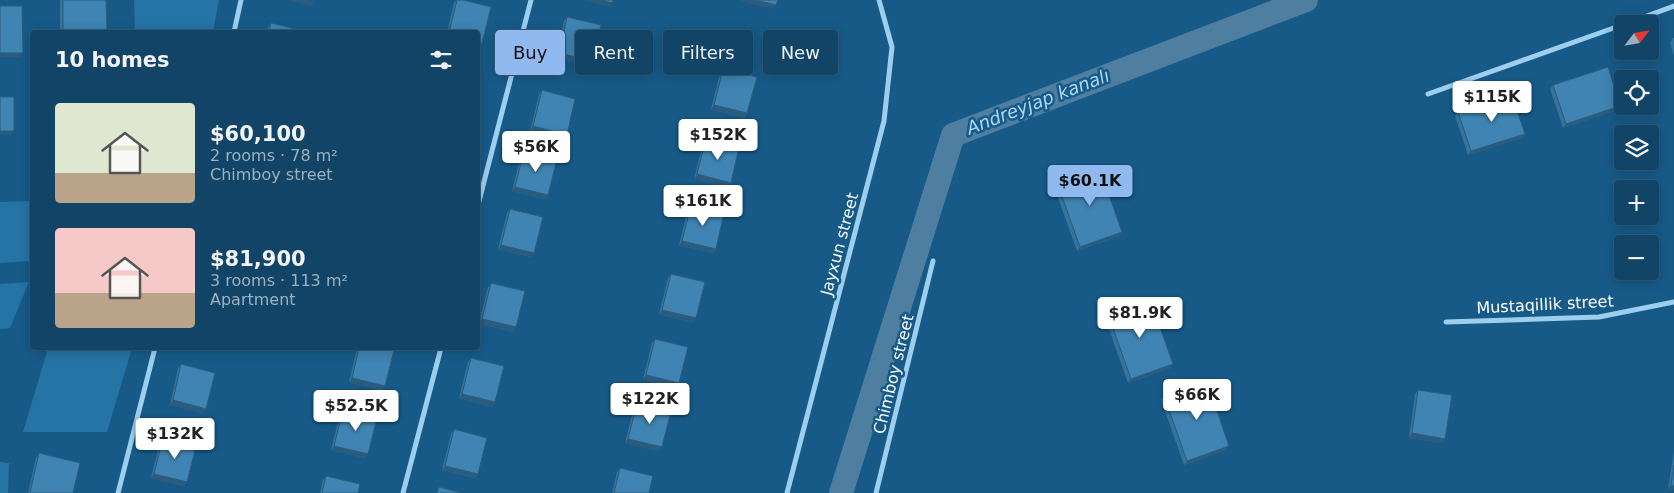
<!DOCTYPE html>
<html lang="en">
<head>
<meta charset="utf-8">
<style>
	body { margin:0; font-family:"DejaVu Sans",sans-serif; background:#1a4b6c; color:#f1f3f6; height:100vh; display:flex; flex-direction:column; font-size:19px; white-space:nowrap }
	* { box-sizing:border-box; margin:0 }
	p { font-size:16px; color:#9cb0bf }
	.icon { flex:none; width:28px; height:28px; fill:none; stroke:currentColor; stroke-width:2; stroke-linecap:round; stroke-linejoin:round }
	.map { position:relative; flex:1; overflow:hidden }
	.drawer { position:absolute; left:30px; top:30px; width:450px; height:320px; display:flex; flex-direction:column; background:#146; border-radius:5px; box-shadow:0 2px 12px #0003,0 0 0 1px #305c7a }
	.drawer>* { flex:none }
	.guide { position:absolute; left:495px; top:30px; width:475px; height:45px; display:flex; gap:10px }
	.needle { width:32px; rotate:59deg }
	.tools { position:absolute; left:1614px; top:15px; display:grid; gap:10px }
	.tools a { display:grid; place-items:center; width:45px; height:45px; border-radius:5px; background:#146; box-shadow:0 2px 12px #0003,0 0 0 1px #305c7a; font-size:25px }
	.price { position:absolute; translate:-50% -42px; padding:0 11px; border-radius:5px; background:#fff; color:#222; font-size:16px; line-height:32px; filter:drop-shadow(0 1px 2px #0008) }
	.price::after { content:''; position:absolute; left:50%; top:30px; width:15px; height:11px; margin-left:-8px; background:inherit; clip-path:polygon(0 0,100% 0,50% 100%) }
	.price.selected { background:#90b9f0; color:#111 }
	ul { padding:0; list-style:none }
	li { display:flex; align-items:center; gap:15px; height:125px; padding:0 25px }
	li span { display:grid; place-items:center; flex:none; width:140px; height:100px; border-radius:5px; color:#555 }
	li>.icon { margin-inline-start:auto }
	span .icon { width:60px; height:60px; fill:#fffc; stroke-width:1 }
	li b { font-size:21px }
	h2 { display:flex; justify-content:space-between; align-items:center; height:60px; padding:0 25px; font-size:21px }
	.chip { padding:0 18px; border-radius:5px; background:#146; box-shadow:0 2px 12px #0003,0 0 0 1px #305c7a; font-size:18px; line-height:45px }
	.chip.selected { background:#90b9f0; color:#111 }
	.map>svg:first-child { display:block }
	.green { fill:#2673a5 }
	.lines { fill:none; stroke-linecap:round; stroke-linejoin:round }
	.canal { stroke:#4e7fa0; stroke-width:24 }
	.street { stroke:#9dceee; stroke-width:5 }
	.wall { fill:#367299 }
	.shaded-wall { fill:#2c5c7d }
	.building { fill:#3f84b2; stroke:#2c5c7d }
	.labels { text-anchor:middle; stroke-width:5; stroke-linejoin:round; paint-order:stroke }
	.street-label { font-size:16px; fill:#fff; stroke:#175a88 }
	.water-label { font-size:18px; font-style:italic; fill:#a9d8f5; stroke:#175a88 }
</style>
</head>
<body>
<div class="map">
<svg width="1674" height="493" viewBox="0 0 1674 493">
	<rect width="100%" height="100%" fill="#175a88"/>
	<!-- green -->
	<g class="green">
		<path d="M134 0H219L213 32H135Z"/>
		<path d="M32 201V261L0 263V202Z"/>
		<path d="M29 282 10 328 0 329V284Z"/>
		<path d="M48 348H132L107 432H23Z"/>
		<path d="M0 462 9 463 8 493H0Z"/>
	</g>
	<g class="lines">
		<!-- canal -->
		<path class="canal" d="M841 493 953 135 1306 0"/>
		<!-- street -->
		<g class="street">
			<path d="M1625 24 1674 6"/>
			<path d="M234 32 241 0"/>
			<path d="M1428 94 1622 25"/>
			<path d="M478 205 531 0"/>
			<path d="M1446 322 1599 317 1674 302"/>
			<path d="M118 493 155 348"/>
			<path d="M403 493 441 348"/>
			<path d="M787 493 884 121 892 47 879 0"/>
			<path d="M876 493 933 261"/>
		</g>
	</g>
	<!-- wall -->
	<g class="wall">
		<path d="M60 0H106L107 32H60Z"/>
		<path d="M456 0H463L491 7 482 43 479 47H478V32H447L454 3Z"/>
		<path d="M567 17 589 66 556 57 564 21Z"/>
		<path d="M271 23 304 32H267L268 27Z"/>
		<path d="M1673 38H1674V56L1670 43Z"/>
		<path d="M723 69 747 113 744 118 711 109 720 73Z"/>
		<path d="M1553 85 1617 110 1563 128 1550 89Z"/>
		<path d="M542 90 567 135 564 139 530 131 539 95Z"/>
		<path d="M1458 112 1525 134 1522 138 1468 155 1455 116Z"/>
		<path d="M706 139 731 183 728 187 694 179 703 143Z"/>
		<path d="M524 151 548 195 545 199 512 191 521 155Z"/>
		<path d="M1057 182 1122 232 1119 236 1077 251 1054 187Z"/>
		<path d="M691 205 716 249 713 253 679 245 688 209Z"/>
		<path d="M510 209 531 257 498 249 507 213Z"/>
		<path d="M671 274 693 323 659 314 668 278Z"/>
		<path d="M491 283 513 332 479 323 488 287Z"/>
		<path d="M1108 314 1170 368 1128 383 1105 318Z"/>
		<path d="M655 339 679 383 676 388 643 379 652 343Z"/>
		<path d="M357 348H384L382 390 349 382Z"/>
		<path d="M471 358 495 402 492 407 459 398 468 362Z"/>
		<path d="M181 364 203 413 170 405 178 368Z"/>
		<path d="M1418 390 1442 443 1409 438 1415 394Z"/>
		<path d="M1164 396 1226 450 1184 465 1161 400Z"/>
		<path d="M637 403 659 451 625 443 634 407Z"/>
		<path d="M343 410 365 458 331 450 340 414Z"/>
		<path d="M454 429 478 474 475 478 442 470 451 434Z"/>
		<path d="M163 438 187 482 184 486 151 478 160 442Z"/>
		<path d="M1674 450V490L1668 489Z"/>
		<path d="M39 453 73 493H28L36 458Z"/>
		<path d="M620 468 649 493H612L617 472Z"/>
		<path d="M326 476 358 493H320L323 480Z"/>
	</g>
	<!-- shaded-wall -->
	<g class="shaded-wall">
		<path d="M289 0H309L314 1 311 6Z"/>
		<path d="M582 0H602L612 3 609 7Z"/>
		<path d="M741 0H755L776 5 773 9 740 1Z"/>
		<path d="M478 42 482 43 479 47H478Z"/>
		<path d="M0 53H23L20 57H0Z"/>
		<path d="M559 53 592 61 589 66 556 57Z"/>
		<path d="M714 105 747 113 744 118 711 109Z"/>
		<path d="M1620 106 1617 110 1563 128 1566 124Z"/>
		<path d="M533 126 567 135 564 139 530 131Z"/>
		<path d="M0 131H14L11 135H0Z"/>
		<path d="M1525 134 1522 138 1468 155 1471 151Z"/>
		<path d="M697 174 731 183 728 187 694 179Z"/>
		<path d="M515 187 548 195 545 199 512 191Z"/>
		<path d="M1122 232 1119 236 1077 251 1080 247Z"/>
		<path d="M682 241 716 249 713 253 679 245Z"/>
		<path d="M501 245 534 253 531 257 498 249Z"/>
		<path d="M662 310 696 318 693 323 659 314Z"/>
		<path d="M482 319 516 327 513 332 479 323Z"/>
		<path d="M1173 364 1170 368 1128 383 1131 379Z"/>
		<path d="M646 375 679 383 676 388 643 379Z"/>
		<path d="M352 378 385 386 382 390 349 382Z"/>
		<path d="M462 394 495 402 492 407 459 398Z"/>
		<path d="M173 400 206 409 203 413 170 405Z"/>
		<path d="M1412 433 1445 439 1442 443 1409 438Z"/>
		<path d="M628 439 662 447 659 451 625 443Z"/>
		<path d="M334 446 368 454 365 458 331 450Z"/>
		<path d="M1229 446 1226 450 1184 465 1187 461Z"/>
		<path d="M445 466 478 474 475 478 442 470Z"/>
		<path d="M154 474 187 482 184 486 151 478Z"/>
		<path d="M1671 485 1674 486V490L1668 489Z"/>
	</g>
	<!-- building -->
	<g class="building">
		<path d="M63 0H106L107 32H63Z"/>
		<path d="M457 0H463L491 7 482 43 478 42V32H449Z"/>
		<path d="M602 0H613L612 3Z"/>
		<path d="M755 0H778L776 5Z"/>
		<path d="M0 6H22L23 53H0Z"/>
		<path d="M567 17 601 25 592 61 559 53Z"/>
		<path d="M271 23 304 31V32H269Z"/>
		<path d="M1608 67 1620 106 1566 124 1553 85Z"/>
		<path d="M723 69 757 77 747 113 714 105Z"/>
		<path d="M542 90 575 99 567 135 533 126Z"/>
		<path d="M1512 95 1525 134 1471 151 1458 112Z"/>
		<rect x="0" y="97" width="14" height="34"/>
		<path d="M706 139 739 147 731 183 697 174Z"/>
		<path d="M524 151 557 159 548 195 515 187Z"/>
		<path d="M1099 167 1122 232 1080 247 1057 182Z"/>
		<path d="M691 205 724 213 716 249 682 241Z"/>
		<path d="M510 209 543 217 534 253 501 245Z"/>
		<path d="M671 274 705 282 696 318 662 310Z"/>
		<path d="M491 283 525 291 516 327 482 319Z"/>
		<path d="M1150 299 1173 364 1131 379 1108 314Z"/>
		<path d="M655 339 688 347 679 383 646 375Z"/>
		<path d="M359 348H384L394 350 385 386 352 378Z"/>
		<path d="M471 358 504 366 495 402 462 394Z"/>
		<path d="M181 364 215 373 206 409 173 400Z"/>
		<path d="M1207 381 1229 446 1187 461 1164 396Z"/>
		<path d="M1418 390 1452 395 1445 439 1412 433Z"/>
		<path d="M637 403 671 411 662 447 628 439Z"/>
		<path d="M343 410 377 418 368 454 334 446Z"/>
		<path d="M454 429 487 438 478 474 445 466Z"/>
		<path d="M163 438 196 446 187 482 154 474Z"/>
		<path d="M39 453 80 463 73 493H30Z"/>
		<path d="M1674 465V486L1671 485Z"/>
		<path d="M620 468 653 476 649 493H614Z"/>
		<path d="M326 476 360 484 358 493H322Z"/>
		<path d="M439 487 462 493H437Z"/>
	</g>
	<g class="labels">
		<!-- street labels -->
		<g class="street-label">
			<text transform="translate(839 244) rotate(-75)" y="6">Jayxun street</text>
			<text transform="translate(1545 304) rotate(-3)" y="6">Mustaqillik street</text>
			<text transform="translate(893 374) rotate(-76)" y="6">Chimboy street</text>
		</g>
		<!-- water labels -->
		<g class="water-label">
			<text transform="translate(1038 102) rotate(-21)" y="6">Andreyjap kanalı</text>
		</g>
	</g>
</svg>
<div class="tools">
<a><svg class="needle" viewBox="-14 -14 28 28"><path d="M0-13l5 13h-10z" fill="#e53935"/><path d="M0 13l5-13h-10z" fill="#9cb0bf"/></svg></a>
<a><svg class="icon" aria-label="locate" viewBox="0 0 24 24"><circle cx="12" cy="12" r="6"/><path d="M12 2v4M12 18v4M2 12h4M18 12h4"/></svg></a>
<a><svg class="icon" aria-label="layers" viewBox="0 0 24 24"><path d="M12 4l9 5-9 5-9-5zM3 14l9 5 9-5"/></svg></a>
<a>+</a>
<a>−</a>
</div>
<b class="price" style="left:1492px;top:123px">$115K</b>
<b class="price" style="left:718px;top:161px">$152K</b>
<b class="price" style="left:536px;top:173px">$56K</b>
<b class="price selected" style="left:1090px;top:207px">$60.1K</b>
<b class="price" style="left:703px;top:227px">$161K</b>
<b class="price" style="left:1140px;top:339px">$81.9K</b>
<b class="price" style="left:1197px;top:421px">$66K</b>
<b class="price" style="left:650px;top:425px">$122K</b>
<b class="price" style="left:356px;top:432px">$52.5K</b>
<b class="price" style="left:175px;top:460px">$132K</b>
<div class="guide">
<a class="chip selected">Buy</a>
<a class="chip">Rent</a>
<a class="chip">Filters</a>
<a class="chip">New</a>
</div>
<section class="drawer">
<h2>10 homes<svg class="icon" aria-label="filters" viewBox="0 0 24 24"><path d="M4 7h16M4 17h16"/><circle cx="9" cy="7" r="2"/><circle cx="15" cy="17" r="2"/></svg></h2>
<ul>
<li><span style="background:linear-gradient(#dfe7d0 70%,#b9a48a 0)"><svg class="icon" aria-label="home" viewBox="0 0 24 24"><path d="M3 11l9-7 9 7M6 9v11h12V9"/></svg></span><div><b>$60,100</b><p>2 rooms · 78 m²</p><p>Chimboy street</p></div></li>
<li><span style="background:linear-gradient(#f6c9c9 65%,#b9a48a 0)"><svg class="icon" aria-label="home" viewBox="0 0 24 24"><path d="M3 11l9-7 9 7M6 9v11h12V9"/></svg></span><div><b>$81,900</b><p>3 rooms · 113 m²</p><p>Apartment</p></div></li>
</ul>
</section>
</div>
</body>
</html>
